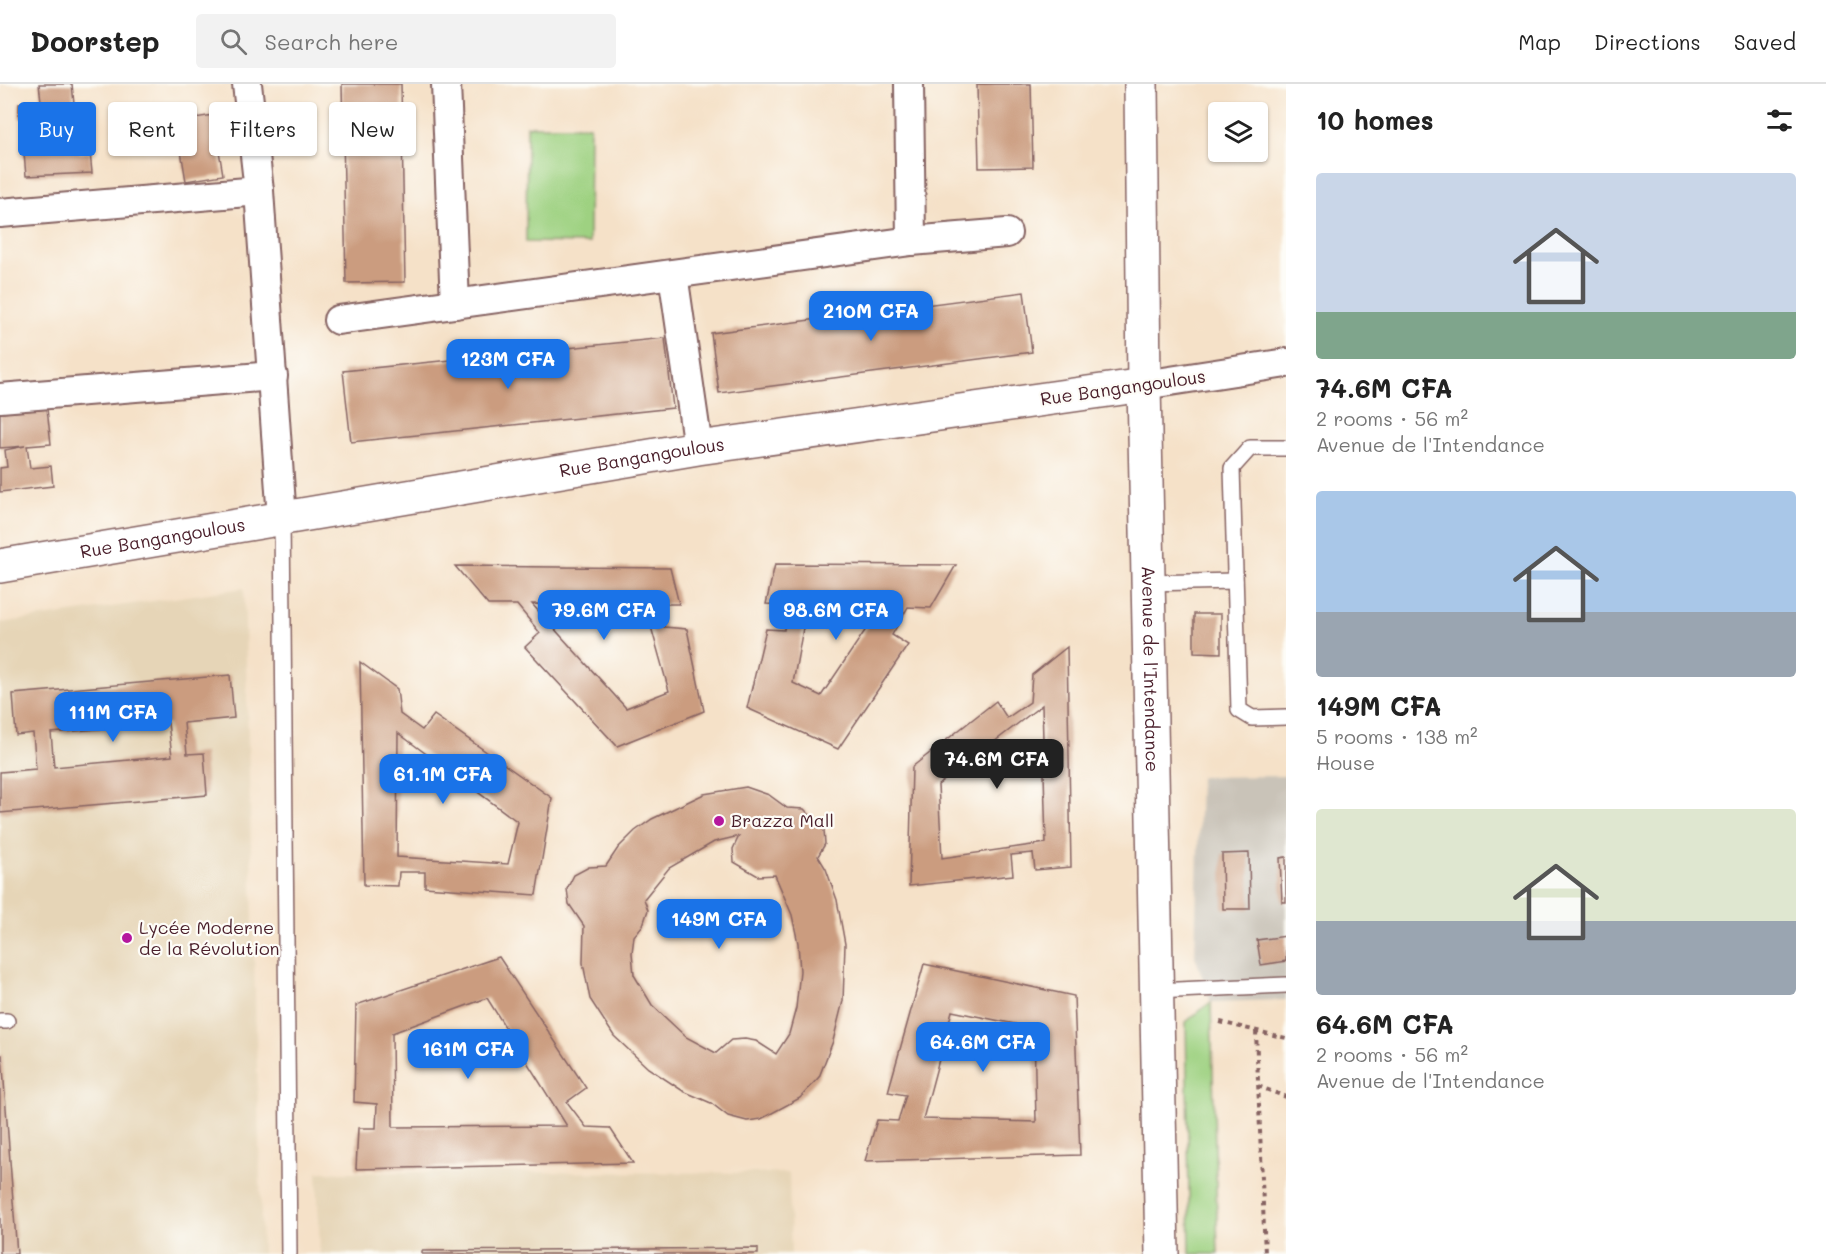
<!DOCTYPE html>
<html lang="en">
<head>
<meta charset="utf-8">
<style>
	body { margin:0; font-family:Mali,sans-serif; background:#f2f2f2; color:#222; height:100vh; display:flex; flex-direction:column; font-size:22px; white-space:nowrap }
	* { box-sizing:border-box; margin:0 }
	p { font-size:20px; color:#767676 }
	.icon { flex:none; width:33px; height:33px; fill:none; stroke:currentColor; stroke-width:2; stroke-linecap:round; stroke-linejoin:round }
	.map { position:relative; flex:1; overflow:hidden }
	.panel { display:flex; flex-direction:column; background:#fff; width:540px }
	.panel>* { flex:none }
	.hud { position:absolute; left:18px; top:18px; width:570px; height:54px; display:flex; gap:12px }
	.buttons { position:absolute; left:1208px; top:18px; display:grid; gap:12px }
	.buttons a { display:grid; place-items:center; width:60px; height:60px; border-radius:6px; background:#fff; box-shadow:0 2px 4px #0004; font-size:30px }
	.price { position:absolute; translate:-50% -51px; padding:0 14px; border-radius:12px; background:#1a73e8; color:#fff; font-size:20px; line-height:39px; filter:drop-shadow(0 2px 3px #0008) }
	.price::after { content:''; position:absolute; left:50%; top:36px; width:18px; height:14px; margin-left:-9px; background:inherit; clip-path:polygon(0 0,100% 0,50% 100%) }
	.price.active { background:#222; color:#fff }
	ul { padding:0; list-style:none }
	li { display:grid; align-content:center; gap:12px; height:318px; padding:0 30px }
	li span { display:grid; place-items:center; height:186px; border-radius:6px; color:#555 }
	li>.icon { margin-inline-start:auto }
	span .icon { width:108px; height:108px; fill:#fffc; stroke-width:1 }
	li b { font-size:26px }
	h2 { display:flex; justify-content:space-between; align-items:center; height:72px; padding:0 30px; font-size:26px }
	.pill { padding:0 21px; border-radius:6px; background:#fff; box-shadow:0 2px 4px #0004; font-size:21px; line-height:54px }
	.pill.active { background:#1a73e8; color:#fff }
	header { display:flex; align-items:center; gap:36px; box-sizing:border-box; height:84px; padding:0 30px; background:#fff; border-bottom:2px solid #e0e0e0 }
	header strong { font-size:28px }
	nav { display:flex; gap:33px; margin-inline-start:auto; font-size:21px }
	.search { width:420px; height:54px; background:#f2f2f2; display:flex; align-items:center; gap:15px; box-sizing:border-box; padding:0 21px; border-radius:6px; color:#767676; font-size:22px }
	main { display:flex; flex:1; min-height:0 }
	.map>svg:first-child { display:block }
	.built { fill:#e6d5b7 }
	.industrial { fill:#c9c3b8 }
	.green { fill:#9ed181; stroke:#747856; stroke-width:1.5 }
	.building { fill:#cb9c7f; fill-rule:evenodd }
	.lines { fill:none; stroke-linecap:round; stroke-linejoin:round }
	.lane-casing { stroke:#866362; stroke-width:18 }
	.street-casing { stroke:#866362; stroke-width:32 }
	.secondary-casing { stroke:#866362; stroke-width:36 }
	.primary-casing { stroke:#866362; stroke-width:36 }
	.path { stroke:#866362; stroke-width:4; stroke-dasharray:4.5 4.5; stroke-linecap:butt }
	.lane { stroke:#fff; stroke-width:15 }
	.street { stroke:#fff; stroke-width:28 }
	.secondary { stroke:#fff; stroke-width:33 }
	.primary { stroke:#fff; stroke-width:33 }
	.poi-dot { fill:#b5179e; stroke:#fdfcf7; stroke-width:2 }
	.labels { text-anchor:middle; stroke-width:4.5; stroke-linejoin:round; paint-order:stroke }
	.street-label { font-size:18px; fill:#4a1f2b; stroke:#fdfcf7 }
	.poi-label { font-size:18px; fill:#4a1f2b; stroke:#fdfcf7; text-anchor:start }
</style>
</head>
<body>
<header>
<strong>Doorstep</strong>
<div class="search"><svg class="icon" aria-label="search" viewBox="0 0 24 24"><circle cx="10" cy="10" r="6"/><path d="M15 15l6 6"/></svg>Search here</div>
<nav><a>Map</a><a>Directions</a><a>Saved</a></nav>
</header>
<main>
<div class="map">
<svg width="1286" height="1170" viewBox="0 0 1286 1170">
	<rect width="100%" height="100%" fill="#fdfcf7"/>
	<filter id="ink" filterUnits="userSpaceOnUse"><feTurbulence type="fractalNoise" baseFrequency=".0167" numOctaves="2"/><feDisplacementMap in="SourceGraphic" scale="12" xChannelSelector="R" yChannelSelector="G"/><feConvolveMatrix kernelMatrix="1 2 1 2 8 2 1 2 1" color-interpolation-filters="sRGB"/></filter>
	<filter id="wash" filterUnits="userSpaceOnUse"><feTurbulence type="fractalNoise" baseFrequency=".008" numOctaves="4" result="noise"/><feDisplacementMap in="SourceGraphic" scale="24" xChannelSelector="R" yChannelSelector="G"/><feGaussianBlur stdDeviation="1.35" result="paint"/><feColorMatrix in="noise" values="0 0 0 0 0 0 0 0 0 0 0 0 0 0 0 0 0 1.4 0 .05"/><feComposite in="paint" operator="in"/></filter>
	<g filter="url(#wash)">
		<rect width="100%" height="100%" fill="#f5e1c8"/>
		<!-- built -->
		<g class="built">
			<path d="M244 504 262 1170H0V539Z"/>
			<path d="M317 1088 789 1089 791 1170H320Z"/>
		</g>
		<!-- industrial -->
		<path class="industrial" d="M1286 692V916L1211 918 1195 872 1200 693Z"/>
		<!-- green -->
		<g class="green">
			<path d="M527 42H590L589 159 526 158Z"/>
			<path d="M1211 918 1218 1170H1190L1186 938Z"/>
		</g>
		<g id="blocks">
			<!-- building -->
			<g class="building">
				<path d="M39 0H72L75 30 43 33Z"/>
				<path d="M342 0H401L405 198 346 199Z"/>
				<path d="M977 0H1031L1033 83 979 84Z"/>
				<path d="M19 19H38L39 34H19Z"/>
				<path d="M213 31 223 91 186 97 176 37Z"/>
				<path d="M48 43 49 55H24V44Z"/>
				<path d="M54 56V57L77 56 79 69 90 68 92 89 26 92 23 58Z"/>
				<path d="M1024 208 1032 268 719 309 711 249Z"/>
				<path d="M665 254 673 324 351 358 343 287Z"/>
				<path d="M47 325 51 360 27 362 30 384 51 382 53 402 0 408V384L7 383 5 366 25 362 0 364V329Z"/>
				<path d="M775 480 956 481 931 524 908 523 892 551 908 561 838 665 747 624 766 545 784 546 786 521 766 520ZM883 520 821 612 793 599 807 522Z"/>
				<path d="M455 482 670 484 679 520H660L664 543 687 545 704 627 617 662 525 563 540 549 517 521H488ZM532 520 645 521 669 607 626 624Z"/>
				<path d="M1194 530H1221V569L1194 568Z"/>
				<path d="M1067 563 1071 783 1035 786 1033 769 1011 771 1013 791 909 802 912 683 996 617 1007 634 1030 618 1032 591ZM1042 621 1046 759 942 774 938 701Z"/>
				<path d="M360 578 397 605 400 630 422 646 434 631 552 714 536 811 425 803V788H399L398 802 364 801ZM398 649 518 738 508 780 397 773Z"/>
				<path d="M230 591 234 634 184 639 187 670 204 669 207 711 0 729V688L36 685 33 649 16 651 13 610ZM168 639 172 672 54 683 51 649Z"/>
				<path d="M746 703 769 711 787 724 804 725 824 746 825 760 818 772 826 785 837 816 845 860 843 917 833 957 819 993 800 1014 761 1035 747 1037 728 1032 711 1019 683 1007 648 984 614 952 590 915 583 879 584 842 569 820 567 805 574 791 589 783 606 782 618 764 635 747 652 735 704 710ZM739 752 733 765 734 778 758 792 775 791 792 831 798 859 800 887 796 924 789 950 776 970 756 957 745 955 731 956 716 969 686 953 652 921 634 891 632 869 634 852 643 841 648 826 644 815 669 784 714 758Z"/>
				<path d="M1249 769 1250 825H1223L1222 770Z"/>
				<path d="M1286 773V818H1282L1280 774Z"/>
				<path d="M1286 852V877L1261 881 1257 856Z"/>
				<path d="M499 873 586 1004 567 1018 586 1043 610 1044 633 1079 356 1085 358 1044H376L377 1020 354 1018 356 921ZM487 914 567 1042 393 1043 392 949Z"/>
				<path d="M924 880 1074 912 1080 1071 865 1077 877 1036 898 1037 906 1011 888 1008ZM952 927 1034 944 1036 1038 923 1035Z"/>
				<path d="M0 971H2L17 1170H0Z"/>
				<path d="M758 1164V1170H422V1167Z"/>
			</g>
		</g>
	</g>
	<g filter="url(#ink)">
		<use href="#blocks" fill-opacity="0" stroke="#866362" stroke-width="1.5"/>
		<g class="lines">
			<!-- lane casing -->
			<g class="lane-casing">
				<g id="lane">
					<path d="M1286 364H1250L1232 384 1239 626 1252 634 1286 633"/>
					<path d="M282 435 289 1170"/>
					<path d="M1148 499 1235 497"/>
					<path d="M1156 907 1286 901"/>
					<path d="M0 937H7"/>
				</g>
			</g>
			<!-- street casing -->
			<g class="street-casing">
				<g id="street">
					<path d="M247 0 259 107 282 435"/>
					<path d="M446 0 455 220"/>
					<path d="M909 0 911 157"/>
					<path d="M0 129 259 107"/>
					<path d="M673 190 698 364"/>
					<path d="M338 236 911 157 1007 149"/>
					<path d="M1144 301 1286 279"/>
					<path d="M0 314 273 292"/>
				</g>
			</g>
			<!-- secondary casing -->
			<g class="secondary-casing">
				<g id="secondary">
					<path id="s1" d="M0 482 698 364 1144 301"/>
				</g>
			</g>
			<!-- primary casing -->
			<g class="primary-casing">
				<g id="primary">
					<path id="s2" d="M1141 0 1144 301 1162 1170"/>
				</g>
			</g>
			<!-- path -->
			<g class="path">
				<path d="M1220 938 1286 954"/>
				<path d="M1256 947 1265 1170"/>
				<path d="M1258 1002 1286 1013"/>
			</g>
			<!-- lane -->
			<use href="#lane" class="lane"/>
			<!-- street -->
			<use href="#street" class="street"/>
			<!-- secondary -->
			<use href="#secondary" class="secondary"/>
			<!-- primary -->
			<use href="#primary" class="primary"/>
		</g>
	</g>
	<!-- markers -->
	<g class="poi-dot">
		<circle cx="719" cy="737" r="6"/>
		<circle cx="127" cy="854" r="6"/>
	</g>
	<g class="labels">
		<!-- street labels -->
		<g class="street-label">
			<text transform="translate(1123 304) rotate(-8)" y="6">Rue Bangangoulous</text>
			<text dy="6" stroke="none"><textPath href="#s1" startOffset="651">Rue Bangangoulous</textPath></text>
			<text dy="6" stroke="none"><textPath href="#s1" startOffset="165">Rue Bangangoulous</textPath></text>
			<text dy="6" stroke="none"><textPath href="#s2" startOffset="585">Avenue de l'Intendance</textPath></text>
		</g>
		<!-- poi labels -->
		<g class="poi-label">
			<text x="731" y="743">Brazza Mall</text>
			<text x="139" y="850">Lycée Moderne<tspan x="139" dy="21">de la Révolution</tspan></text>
		</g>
	</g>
</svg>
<div class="buttons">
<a><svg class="icon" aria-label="layers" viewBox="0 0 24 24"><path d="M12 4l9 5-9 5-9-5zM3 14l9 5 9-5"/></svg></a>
</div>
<b class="price" style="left:871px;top:258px">210M CFA</b>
<b class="price" style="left:508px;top:306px">123M CFA</b>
<b class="price" style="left:604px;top:557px">79.6M CFA</b>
<b class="price" style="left:836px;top:557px">98.6M CFA</b>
<b class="price" style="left:113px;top:659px">111M CFA</b>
<b class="price active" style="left:997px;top:706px">74.6M CFA</b>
<b class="price" style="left:443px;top:721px">61.1M CFA</b>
<b class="price" style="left:719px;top:866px">149M CFA</b>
<b class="price" style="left:983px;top:989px">64.6M CFA</b>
<b class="price" style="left:468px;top:996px">161M CFA</b>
<div class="hud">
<a class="pill active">Buy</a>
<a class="pill">Rent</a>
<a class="pill">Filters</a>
<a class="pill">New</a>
</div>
</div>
<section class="panel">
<h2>10 homes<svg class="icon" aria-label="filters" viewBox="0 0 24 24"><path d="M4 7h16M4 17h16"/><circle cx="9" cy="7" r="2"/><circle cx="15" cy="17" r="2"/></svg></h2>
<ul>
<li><span style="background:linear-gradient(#c9d6e8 75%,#7fa58c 0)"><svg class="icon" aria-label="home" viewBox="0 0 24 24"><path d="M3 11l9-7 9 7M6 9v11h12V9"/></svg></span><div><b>74.6M CFA</b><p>2 rooms · 56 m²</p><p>Avenue de l'Intendance</p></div></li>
<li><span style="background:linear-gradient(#a9c7e8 65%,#9aa5b1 0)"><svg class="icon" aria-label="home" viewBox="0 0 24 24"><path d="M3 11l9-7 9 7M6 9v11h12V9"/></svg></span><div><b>149M CFA</b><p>5 rooms · 138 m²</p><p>House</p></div></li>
<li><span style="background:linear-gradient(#dfe7d0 60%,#9aa5b1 0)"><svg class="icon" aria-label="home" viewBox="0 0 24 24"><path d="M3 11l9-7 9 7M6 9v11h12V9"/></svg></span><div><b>64.6M CFA</b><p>2 rooms · 56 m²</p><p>Avenue de l'Intendance</p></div></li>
</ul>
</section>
</main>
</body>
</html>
